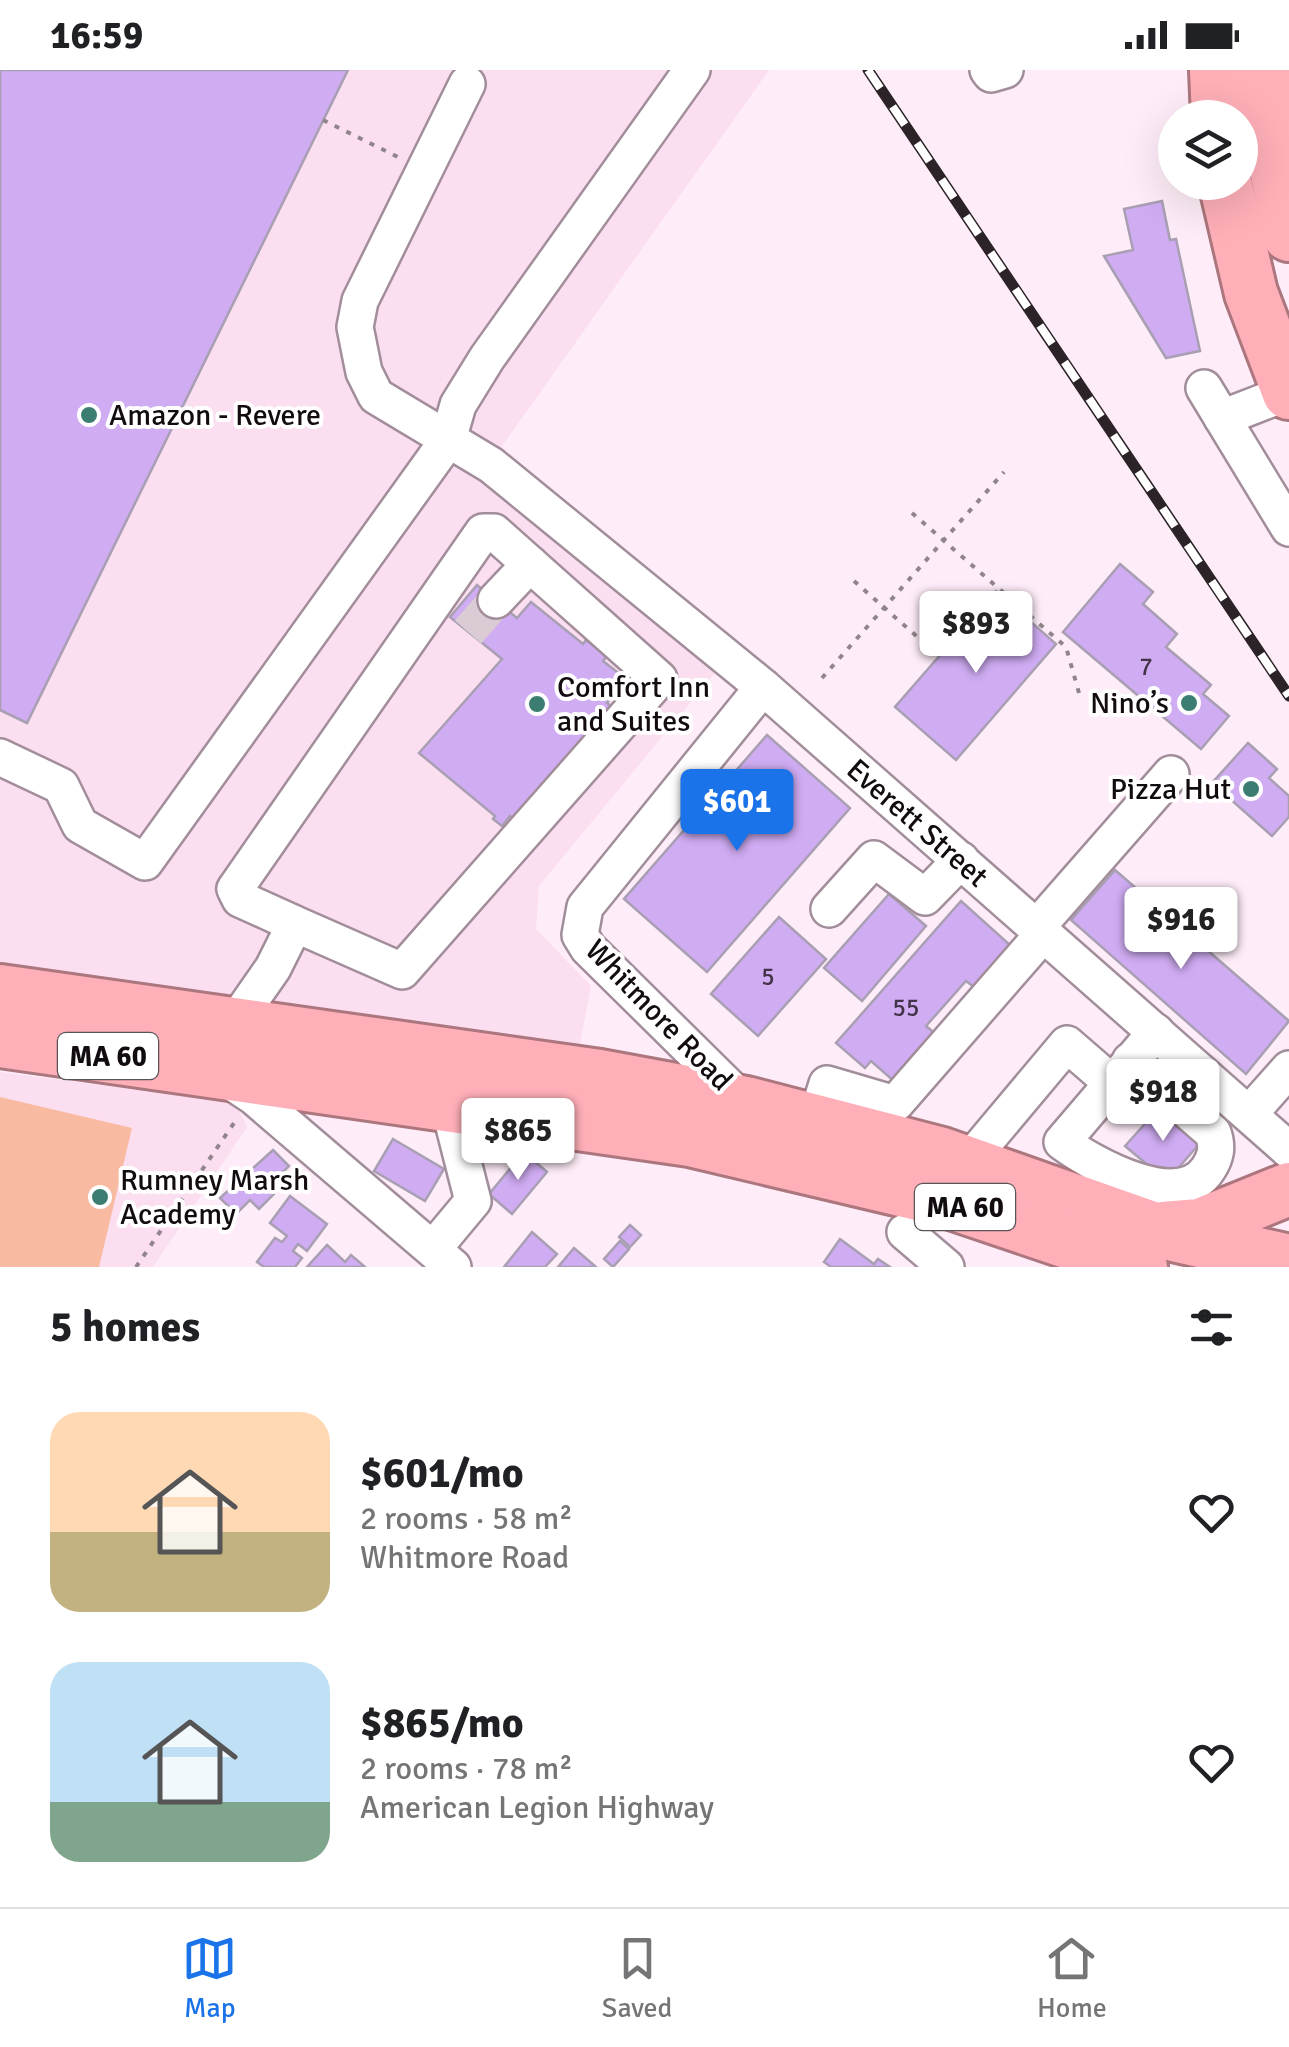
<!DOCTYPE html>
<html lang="en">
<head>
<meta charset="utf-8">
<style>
	body { margin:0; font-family:Signika,sans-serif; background:#f6f6f6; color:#202124; height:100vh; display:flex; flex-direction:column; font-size:38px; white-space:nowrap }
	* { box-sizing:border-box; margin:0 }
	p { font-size:32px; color:#757577 }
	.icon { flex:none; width:55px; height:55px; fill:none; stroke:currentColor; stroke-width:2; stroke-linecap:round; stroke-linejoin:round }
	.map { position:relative; height:1197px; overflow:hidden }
	.side { display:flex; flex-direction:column; background:#fff; flex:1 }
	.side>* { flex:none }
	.controls { position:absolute; left:1158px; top:30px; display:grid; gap:20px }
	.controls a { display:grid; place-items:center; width:100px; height:100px; border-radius:50%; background:#fff; box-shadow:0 10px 40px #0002; font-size:50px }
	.price { position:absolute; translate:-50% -85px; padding:0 22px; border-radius:10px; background:#fff; color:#222; font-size:32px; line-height:65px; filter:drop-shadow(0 2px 5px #0008) }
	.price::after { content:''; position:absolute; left:50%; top:60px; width:30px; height:22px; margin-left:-15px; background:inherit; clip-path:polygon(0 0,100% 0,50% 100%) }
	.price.current { background:#1a73e8; color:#fff }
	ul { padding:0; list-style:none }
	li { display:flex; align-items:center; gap:30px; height:250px; padding:0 50px }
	li span { display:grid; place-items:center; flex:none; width:280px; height:200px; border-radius:30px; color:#555 }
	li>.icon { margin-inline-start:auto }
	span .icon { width:120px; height:120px; fill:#fffc; stroke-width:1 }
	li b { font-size:42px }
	h2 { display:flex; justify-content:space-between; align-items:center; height:120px; padding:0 50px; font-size:42px }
	.status { display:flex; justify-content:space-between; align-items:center; height:70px; padding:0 50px; background:#fff; direction:ltr }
	.status svg { height:28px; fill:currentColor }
	.tabs { display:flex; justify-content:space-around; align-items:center; height:140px; border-top:2px solid #e0e0e0; background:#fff; font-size:28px; color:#757577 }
	.tabs a { display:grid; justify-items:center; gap:5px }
	.tabs .current { color:#1a73e8 }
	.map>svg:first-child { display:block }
	.built { fill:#fbdef0 }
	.green { fill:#f8bba1 }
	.building { fill:#d0acf3; stroke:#a89fb3; stroke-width:2.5 }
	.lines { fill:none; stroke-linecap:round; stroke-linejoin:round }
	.minor-tunnel { stroke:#dbcbd5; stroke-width:35; stroke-dasharray:35 18; stroke-linecap:butt }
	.minor-casing { stroke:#a28e9b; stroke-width:40 }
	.highway-casing { stroke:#ab767d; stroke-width:58 }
	.path { stroke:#91858d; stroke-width:4; stroke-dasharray:5 8; stroke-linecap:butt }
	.minor { stroke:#fff; stroke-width:35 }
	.highway { stroke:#feafb8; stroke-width:52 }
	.rail-casing { stroke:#2b2328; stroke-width:11 }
	.rail { stroke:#fff; stroke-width:8; stroke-dasharray:22; stroke-linecap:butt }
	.poi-dot { fill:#3b7e71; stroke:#fff; stroke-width:4 }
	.labels { text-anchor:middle; stroke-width:8; stroke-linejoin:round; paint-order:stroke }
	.number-label { font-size:25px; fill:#423349 }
	.shield { fill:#fff; stroke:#595458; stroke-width:2.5 }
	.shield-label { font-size:28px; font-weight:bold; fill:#120b10 }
	.poi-label { font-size:30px; fill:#120b10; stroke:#fff; text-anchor:start }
	.street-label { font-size:30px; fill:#120b10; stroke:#fff }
</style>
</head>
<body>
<div class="status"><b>16:59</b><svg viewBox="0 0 49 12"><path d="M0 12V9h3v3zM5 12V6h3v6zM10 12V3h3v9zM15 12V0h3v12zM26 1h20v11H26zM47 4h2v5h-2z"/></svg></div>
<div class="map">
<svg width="1289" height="1197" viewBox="0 0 1289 1197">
	<rect width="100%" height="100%" fill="#feedf8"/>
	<!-- built -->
	<g class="built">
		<path d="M0 0H769L485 400 718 599 539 816 536 859 591 916 577 990 0 905Z"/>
		<path d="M0 1002 236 1033 247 1057 153 1197H0Z"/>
	</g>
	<!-- green -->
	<path class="green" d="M0 1027 132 1058 99 1197H0Z"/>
	<!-- building -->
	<g class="building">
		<path d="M0 0H348L27 653 0 640Z"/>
		<path d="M1162 131 1170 170 1176 169 1200 281 1166 288 1104 186 1133 180 1124 139Z"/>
		<path d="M1120 494 1153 522 1143 534 1177 564 1166 577 1211 615 1203 624 1229 646 1201 679 1063 562Z"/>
		<path d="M477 515 517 548 531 532 583 574 586 570 607 586 603 591 626 609 607 633 611 636 517 752 510 746 502 756 493 749 495 746 419 683 502 589 450 547Z"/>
		<path d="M996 521 1056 574 956 690 895 637Z"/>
		<path d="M767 665 850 738 707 902 624 829Z"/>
		<path d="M1248 673 1277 699 1269 708 1289 726V747L1272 766 1212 713Z"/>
		<path d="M1115 800 1289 951 1246 1004 1071 850Z"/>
		<path d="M889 824 926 856 862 931 824 898Z"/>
		<path d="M961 831 1010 875 974 917 966 911 926 956 937 965 896 1013 871 991 865 998 836 973Z"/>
		<path d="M779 847 826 889 758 966 711 924Z"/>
		<path d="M1160 1037 1201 1072 1167 1111 1125 1076Z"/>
		<path d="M393 1069 444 1099 425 1131 374 1101Z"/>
		<path d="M273 1080 289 1096 277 1108 283 1115 259 1139 250 1130 236 1144 220 1128Z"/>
		<path d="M524 1082 547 1102 512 1144 489 1124Z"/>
		<path d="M290 1126 327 1154 307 1181 298 1174 293 1181 302 1188 295 1197H264L257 1192 275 1168 282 1172 287 1166 270 1153Z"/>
		<path d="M630 1155 641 1165 630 1177 619 1167Z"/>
		<path d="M532 1162 557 1184 545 1197H504Z"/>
		<path d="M840 1169 874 1194 878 1189 890 1197H831L824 1192Z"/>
		<path d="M620 1171 629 1179 613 1197 604 1189Z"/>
		<path d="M327 1175 345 1192 351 1185 365 1197H307Z"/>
		<path d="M574 1178 596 1197H558Z"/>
	</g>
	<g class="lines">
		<!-- minor-tunnel -->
		<path class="minor-tunnel" d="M468 562 496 530"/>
		<!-- minor casing -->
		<g class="minor-casing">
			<g id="minor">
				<path d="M988 0 991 4 1005 0"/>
				<path id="s1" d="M467 14 360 231 355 257 364 302 376 326 491 395 763 617 1289 1080"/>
				<path d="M1204 318 1289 458"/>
				<path d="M1222 348 1289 322"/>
				<path d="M496 530 530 494"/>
				<path d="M0 687 61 716 80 755 145 792 448 370 458 335 487 288 692 0"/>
				<path d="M829 839 874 789 925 827 961 790"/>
				<path d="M1037 857 1171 704"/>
				<path d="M234 954 273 898 295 854 402 901 659 609 494 462H483L235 819 240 829 295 854"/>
				<path d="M1130 991 1213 1063C1218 1077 1216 1087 1208 1099 1180 1143 1093 1095 1062 1072L1156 962"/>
				<path d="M227 1009 253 1026 453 1197"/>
				<path d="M745 1033 588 878 580 865 585 837 763 617"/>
				<path d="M1249 1044 1289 999"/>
				<path d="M816 1049 827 1014 895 1034 1044 863"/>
				<path d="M968 1092 1067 974 1112 1013"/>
				<path d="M905 1162 946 1197"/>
				<path d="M433 1179 473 1131 448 1033"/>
			</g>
		</g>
		<!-- highway casing -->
		<g class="highway-casing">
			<g id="highway">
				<path d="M1216 0 1218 48"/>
				<path d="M1264 0 1268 59 1289 165"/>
				<path d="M1225 112 1251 223 1289 323"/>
				<path d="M0 921 600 1006 746 1033 942 1084 1169 1164 1289 1191"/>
				<path d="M0 971 690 1070 943 1130 1141 1197"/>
				<path d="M1163 1158 1200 1155 1289 1119"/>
			</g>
		</g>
		<!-- path -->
		<g class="path">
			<path d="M323 50 400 88"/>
			<path d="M912 443 1066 577 1079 623"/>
			<path d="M854 511 939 586"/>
			<path d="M822 608 1004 402"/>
			<path d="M136 1197 236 1050"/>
		</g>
		<!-- minor -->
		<use href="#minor" class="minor"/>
		<!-- highway -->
		<use href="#highway" class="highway"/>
		<!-- rail casing -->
		<g class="rail-casing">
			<path id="rail" d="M868 0 1289 626"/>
		</g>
		<!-- rail -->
		<use href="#rail" class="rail"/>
	</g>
	<!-- markers -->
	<g class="poi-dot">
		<circle cx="89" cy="345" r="10"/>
		<circle cx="1189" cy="633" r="10"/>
		<circle cx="537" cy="634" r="10"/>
		<circle cx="1251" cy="719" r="10"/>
		<circle cx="100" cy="1127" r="10"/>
	</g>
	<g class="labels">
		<!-- number labels -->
		<g class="number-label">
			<text x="1146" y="605">7</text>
			<text x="768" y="915">5</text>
			<text x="906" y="946">55</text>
		</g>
		<!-- shield labels -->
		<g class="shield">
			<rect x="58" y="963" width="100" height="46" rx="8"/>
			<rect x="915" y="1114" width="100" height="46" rx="8"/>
		</g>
		<g class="shield-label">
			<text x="108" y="996">MA 60</text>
			<text x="965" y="1147">MA 60</text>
		</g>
		<!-- poi labels -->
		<g class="poi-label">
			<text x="109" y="355">Amazon - Revere</text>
			<text x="557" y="627">Comfort Inn<tspan x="557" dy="34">and Suites</tspan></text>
			<text x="1169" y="643" text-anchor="end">Nino’s</text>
			<text x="1231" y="729" text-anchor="end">Pizza Hut</text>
			<text x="120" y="1120">Rumney Marsh<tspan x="120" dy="34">Academy</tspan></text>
		</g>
		<!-- street labels -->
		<g class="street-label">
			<text dy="10" stroke="none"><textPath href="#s1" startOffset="1032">Everett Street</textPath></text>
			<text transform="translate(659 945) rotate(46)" y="10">Whitmore Road</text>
		</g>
	</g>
</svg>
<div class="controls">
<a><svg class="icon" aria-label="layers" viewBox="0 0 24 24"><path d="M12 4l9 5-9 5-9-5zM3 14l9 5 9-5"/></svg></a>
</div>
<b class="price" style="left:976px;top:606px">$893</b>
<b class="price current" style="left:737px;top:784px">$601</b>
<b class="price" style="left:1181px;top:902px">$916</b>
<b class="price" style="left:1163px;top:1074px">$918</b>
<b class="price" style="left:518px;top:1113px">$865</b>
</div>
<section class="side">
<h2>5 homes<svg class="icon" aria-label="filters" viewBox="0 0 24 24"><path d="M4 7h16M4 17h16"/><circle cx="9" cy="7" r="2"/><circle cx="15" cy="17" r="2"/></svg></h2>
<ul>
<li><span style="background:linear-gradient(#ffd9b3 60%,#c2b280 0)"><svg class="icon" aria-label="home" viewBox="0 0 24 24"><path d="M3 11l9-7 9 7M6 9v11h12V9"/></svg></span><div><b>$601/mo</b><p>2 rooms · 58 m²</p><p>Whitmore Road</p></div><svg class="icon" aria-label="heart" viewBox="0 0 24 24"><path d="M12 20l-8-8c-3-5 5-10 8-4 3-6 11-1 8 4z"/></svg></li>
<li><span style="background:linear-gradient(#bfe0f5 70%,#7fa58c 0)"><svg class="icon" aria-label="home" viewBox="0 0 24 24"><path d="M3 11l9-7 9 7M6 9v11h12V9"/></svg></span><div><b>$865/mo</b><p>2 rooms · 78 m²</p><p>American Legion Highway</p></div><svg class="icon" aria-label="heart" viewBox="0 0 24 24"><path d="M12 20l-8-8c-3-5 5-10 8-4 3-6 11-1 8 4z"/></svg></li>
</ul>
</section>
<nav class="tabs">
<a class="current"><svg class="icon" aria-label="map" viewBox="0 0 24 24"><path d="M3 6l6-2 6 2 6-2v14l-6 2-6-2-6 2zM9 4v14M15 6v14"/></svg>Map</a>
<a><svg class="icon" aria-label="saved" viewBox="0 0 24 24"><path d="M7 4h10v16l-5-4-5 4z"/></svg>Saved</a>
<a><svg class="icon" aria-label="home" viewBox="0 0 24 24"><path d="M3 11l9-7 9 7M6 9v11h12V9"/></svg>Home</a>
</nav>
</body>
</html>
